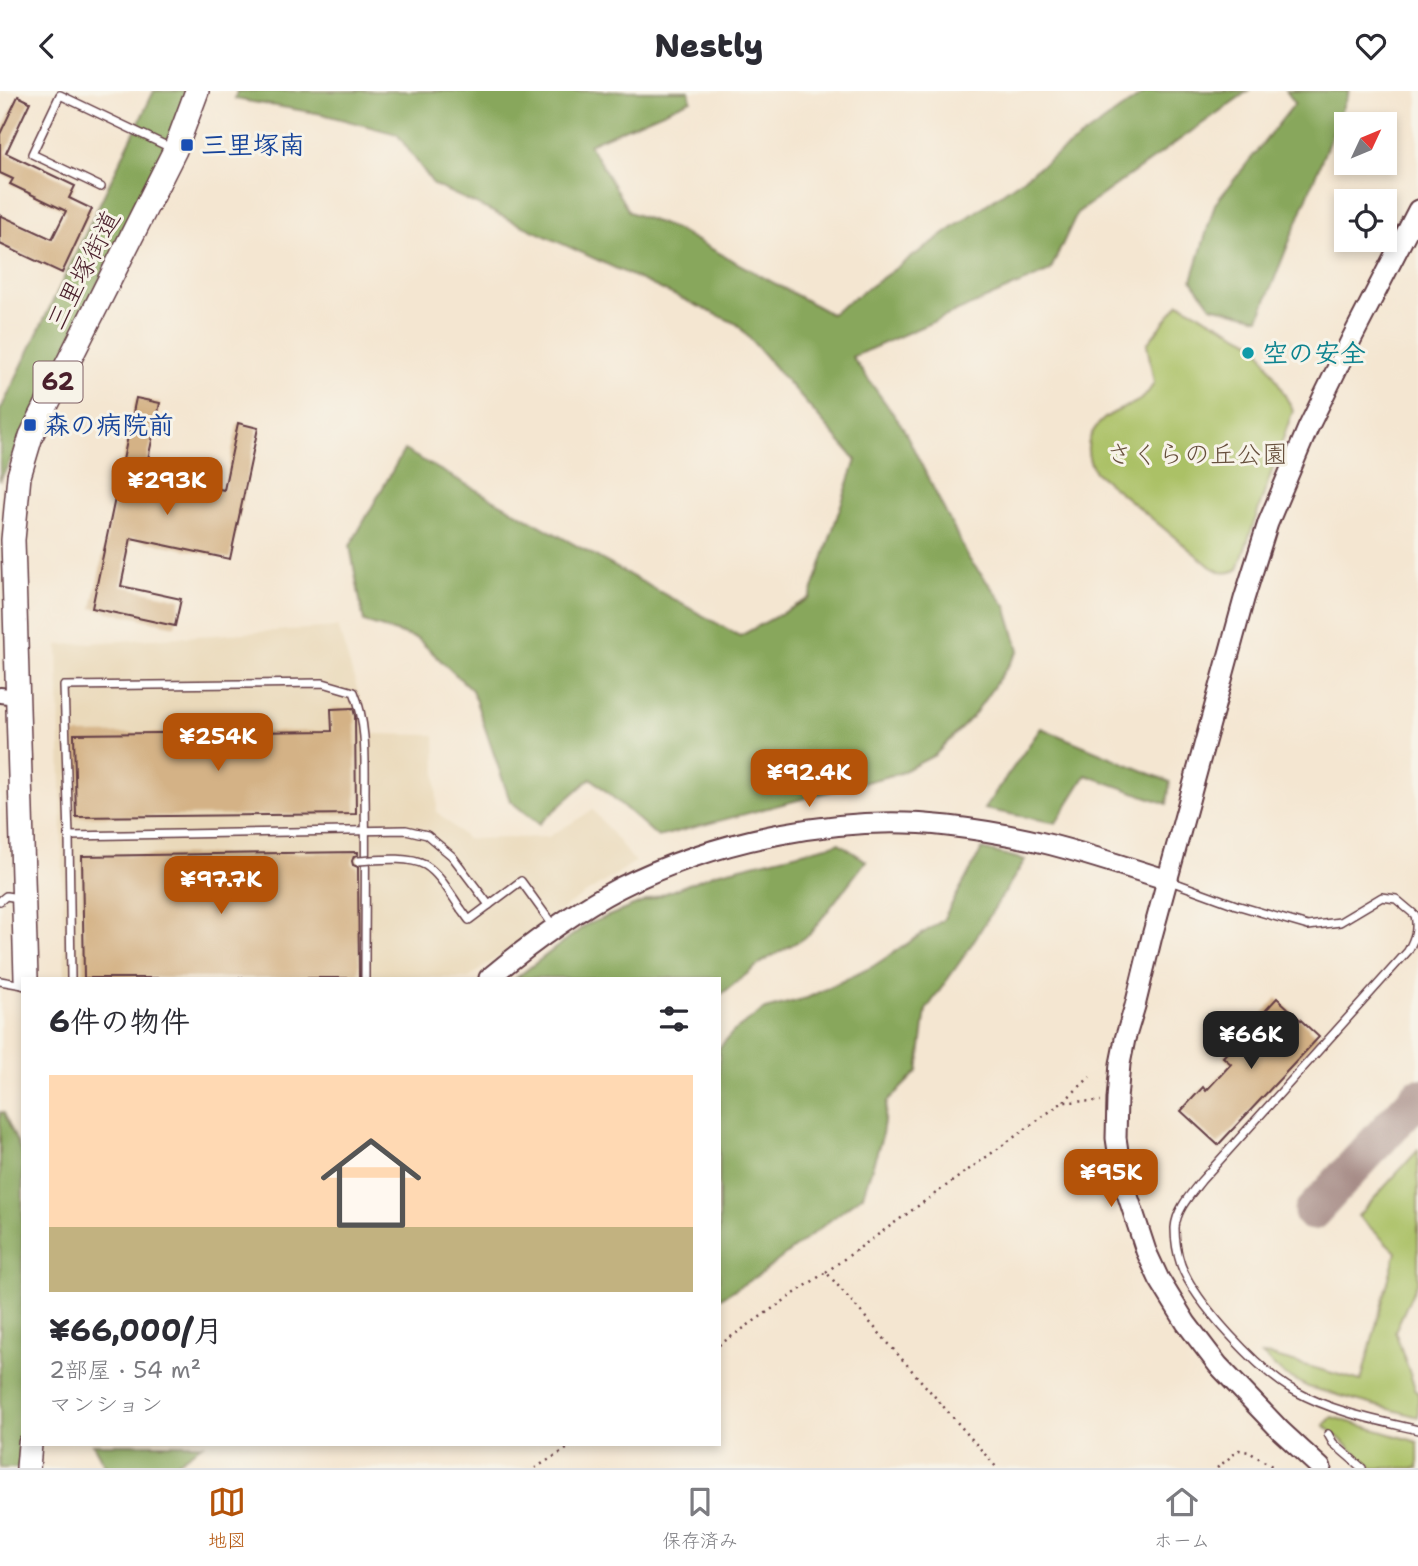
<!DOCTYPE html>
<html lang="ja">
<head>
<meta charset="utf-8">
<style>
	body { margin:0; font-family:"Shantell Sans","Klee One",sans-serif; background:#f7f7f7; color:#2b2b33; height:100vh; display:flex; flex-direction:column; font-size:26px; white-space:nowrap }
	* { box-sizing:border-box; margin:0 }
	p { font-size:23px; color:#7c7c81 }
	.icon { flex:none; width:38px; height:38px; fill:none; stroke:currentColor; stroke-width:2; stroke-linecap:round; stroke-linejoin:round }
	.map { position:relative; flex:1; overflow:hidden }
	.side { position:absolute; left:21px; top:886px; width:700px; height:469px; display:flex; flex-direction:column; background:#fff; border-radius:0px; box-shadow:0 4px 10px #0003 }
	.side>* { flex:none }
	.needle { width:46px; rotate:46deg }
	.fabs { position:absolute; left:1334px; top:21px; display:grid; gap:14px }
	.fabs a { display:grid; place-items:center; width:63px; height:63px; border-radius:0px; background:#fff; box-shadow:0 4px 10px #0003; font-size:35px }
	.price { position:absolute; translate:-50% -60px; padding:0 16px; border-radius:14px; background:#b45309; color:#fff; font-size:23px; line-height:46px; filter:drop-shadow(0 2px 4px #0008) }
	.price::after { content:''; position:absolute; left:50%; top:42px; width:21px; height:16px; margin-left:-10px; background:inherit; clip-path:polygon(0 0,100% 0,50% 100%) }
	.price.selected { background:#222; color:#fff }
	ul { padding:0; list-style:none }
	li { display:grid; align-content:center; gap:14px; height:371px; padding:0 28px }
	li span { display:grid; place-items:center; height:217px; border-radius:0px; color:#555 }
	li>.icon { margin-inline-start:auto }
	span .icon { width:126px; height:126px; fill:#fffc; stroke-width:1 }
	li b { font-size:30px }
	h2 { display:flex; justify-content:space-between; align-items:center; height:84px; padding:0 28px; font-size:30px }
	header { display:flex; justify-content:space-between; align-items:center; height:91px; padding:0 28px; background:#fff; font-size:32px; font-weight:800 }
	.tabs { display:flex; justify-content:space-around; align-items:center; height:98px; border-top:2px solid #e1e1e2; background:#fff; font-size:19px; color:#7c7c81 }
	.tabs a { display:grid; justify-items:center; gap:4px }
	.tabs .selected { color:#b45309 }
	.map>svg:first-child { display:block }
	.built { fill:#ead9ba }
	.green { fill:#abc166; stroke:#7a7048; stroke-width:2 }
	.forest { fill:#88a75b; stroke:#696343; stroke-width:2 }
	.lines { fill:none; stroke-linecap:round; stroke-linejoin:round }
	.taxiway { stroke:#9f827e; stroke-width:37 }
	.building { fill:#d4b286 }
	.service-casing { stroke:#643d44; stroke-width:10 }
	.minor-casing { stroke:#643d44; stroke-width:18 }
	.tertiary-casing { stroke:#643d44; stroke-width:23 }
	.primary-casing { stroke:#643d44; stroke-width:26 }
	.path { stroke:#643d44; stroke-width:2.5; stroke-dasharray:2 5; stroke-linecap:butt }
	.service { stroke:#fff; stroke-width:7 }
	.minor { stroke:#fff; stroke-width:14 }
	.tertiary { stroke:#fff; stroke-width:19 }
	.primary { stroke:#fff; stroke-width:23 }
	.service-bridge-casing { stroke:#643d44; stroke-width:10; stroke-linecap:butt }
	.service-bridge { stroke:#fff; stroke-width:7 }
	.transit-dot { fill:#1a4fb4; stroke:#f7f3e8; stroke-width:2.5 }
	.culture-dot { fill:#0f9aa8; stroke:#f7f3e8; stroke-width:2.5 }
	.labels { text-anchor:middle; stroke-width:6; stroke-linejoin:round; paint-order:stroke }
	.shield { fill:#f7f3e8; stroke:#7e5f64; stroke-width:2 }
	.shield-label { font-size:24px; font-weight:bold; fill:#4a1f2b }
	.transit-label { font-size:26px; font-weight:bold; fill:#164399; stroke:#f7f3e8; text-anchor:start }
	.street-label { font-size:26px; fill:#4a1f2b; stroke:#f7f3e8 }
	.culture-label { font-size:26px; font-weight:bold; fill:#0d838f; stroke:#f7f3e8; text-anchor:start }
	.park-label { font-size:26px; fill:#67503d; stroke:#f7f3e8 }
</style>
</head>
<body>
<header><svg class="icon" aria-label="back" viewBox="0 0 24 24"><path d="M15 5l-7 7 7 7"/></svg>Nestly<svg class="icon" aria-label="heart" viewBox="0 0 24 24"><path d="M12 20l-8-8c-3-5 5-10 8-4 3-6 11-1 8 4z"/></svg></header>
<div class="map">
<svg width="1418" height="1377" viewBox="0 0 1418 1377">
	<rect width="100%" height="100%" fill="#f7f3e8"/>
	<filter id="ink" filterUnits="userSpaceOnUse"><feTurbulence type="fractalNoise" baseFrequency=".0143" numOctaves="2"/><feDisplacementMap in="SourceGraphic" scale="14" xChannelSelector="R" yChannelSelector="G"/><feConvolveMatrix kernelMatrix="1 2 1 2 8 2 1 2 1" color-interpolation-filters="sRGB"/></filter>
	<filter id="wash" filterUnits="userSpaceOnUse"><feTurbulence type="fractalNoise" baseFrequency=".00686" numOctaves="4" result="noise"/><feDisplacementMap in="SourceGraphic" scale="28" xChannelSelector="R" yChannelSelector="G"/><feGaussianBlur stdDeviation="1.57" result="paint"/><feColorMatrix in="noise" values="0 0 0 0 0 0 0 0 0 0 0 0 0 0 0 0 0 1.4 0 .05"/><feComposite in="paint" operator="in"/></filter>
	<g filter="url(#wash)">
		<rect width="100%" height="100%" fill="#f4e6d1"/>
		<!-- built -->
		<path class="built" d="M338 536 371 643 435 644 437 721 467 748 548 746 593 719 635 771 571 812 469 887H65L58 554Z"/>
		<!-- green -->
		<g class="green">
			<path d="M1179 212 1257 253 1293 319 1238 478C1227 484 1221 482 1211 476L1095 381C1083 361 1086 343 1105 327 1117 318 1133 315 1144 306 1148 302 1151 297 1154 292L1147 253Z"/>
			<path d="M1418 1059V1190L1395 1240 1416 1300 1418 1301V1326L1308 1296 1283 1283 1262 1264 1272 1265 1361 1290 1396 1161 1358 1125Z"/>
			<path d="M1332 1326 1418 1351V1377H1373L1324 1334Z"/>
		</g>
		<!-- forest -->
		<g class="forest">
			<path d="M154 0H187L170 46 0 390V320Z"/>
			<path d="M237 0H689L691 9 589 53 629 121 675 138 831 223 1147 0H1248L1077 122 1050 180 852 266 902 335 969 468 1006 515 1019 559 973 625 935 664 900 682 658 746 591 687 539 733 510 710 472 599 418 548 364 531 350 455 404 359 740 545 810 507 856 369 737 233 434 94 397 43 322 23 235 8Z"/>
			<path d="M1286 0H1349L1259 227 1211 215 1192 189 1215 113 1295 12Z"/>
			<path d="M1041 637 1170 691 1167 713 1086 684 1056 732 984 718Z"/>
			<path d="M839 752 866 770 809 844 762 871 719 905V887H516L586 834 716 782Z"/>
			<path d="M982 758 1025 769 964 865 926 919 918 980 887 1011 881 1049 863 1104 762 1182 719 1208V957L733 941 765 918 807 907 872 876 943 829Z"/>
			<path d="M0 1021 4 1022 23 1065 22 1377H0Z"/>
			<path d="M93 1353H203L168 1377H106Z"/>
		</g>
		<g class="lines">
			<!-- taxiway -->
			<path class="taxiway" d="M1312 1121 1418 1006"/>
		</g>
		<g id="blocks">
			<!-- building -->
			<g class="building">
				<path d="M18 5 30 11 6 62 75 95 69 107 92 118 62 182 0 153V124L52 148 66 120 10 93 13 88 0 82V43Z"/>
				<path d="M136 307 160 312 145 382 224 399 238 332 258 337 230 468 131 447 121 495 181 508 175 535 92 517Z"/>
				<path d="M353 617 355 625 356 723 76 726 74 643 332 640 331 618Z"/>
				<path d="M358 761V764L354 765 352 770 353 774 358 776 359 887H84L82 765Z"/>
				<path d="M1277 907 1319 946 1218 1054 1181 1020 1203 996 1206 1000 1231 973 1223 966Z"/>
			</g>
		</g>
	</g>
	<g filter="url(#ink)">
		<use href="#blocks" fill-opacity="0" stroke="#643d44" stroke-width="2"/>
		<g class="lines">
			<!-- service casing -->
			<g class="service-casing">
				<g id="service">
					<path d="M101 96 32 63 60 4 171 57"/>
					<path d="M69 745 406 739 427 744 452 765 489 814"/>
					<path d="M1170 790 1236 814 1308 835 1340 831 1382 806 1396 808 1415 824C1418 838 1415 847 1408 860L1201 1090C1190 1104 1176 1119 1175 1137 1175 1149 1177 1162 1181 1174 1195 1212 1260 1281 1295 1300 1333 1321 1376 1329 1418 1339"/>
					<path d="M0 810 6 805 19 807"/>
					<path d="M461 818 469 829 521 790 555 837"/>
					<path d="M71 887 69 745 64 595 323 592 354 601C367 632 365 669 365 703 366 764 365 826 365 887"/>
					<path d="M0 890 23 894"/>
					<path d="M1328 1343 1333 1352 1362 1377"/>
				</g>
			</g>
			<!-- minor casing -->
			<g class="minor-casing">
				<path id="minor" d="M0 604 17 606"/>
			</g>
			<!-- tertiary casing -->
			<g class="tertiary-casing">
				<g id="tertiary">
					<path d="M489 887C529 854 573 821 619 797 714 749 842 722 948 735 982 739 1018 745 1052 754 1091 764 1129 777 1168 789"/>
					<path d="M1321 1377 1281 1340 1218 1274 1186 1232 1159 1188 1146 1160 1122 1087 1116 1047 1117 1008 1120 973 1125 948 1135 915 1152 845 1244 508 1268 432 1308 337 1352 247 1418 119"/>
				</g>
			</g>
			<!-- primary casing -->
			<g class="primary-casing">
				<g id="primary">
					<path d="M26 887 13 449 19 385 31 345 175 59 197 0"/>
					<path d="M28 1377 30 1353"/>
				</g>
			</g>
			<!-- path -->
			<g class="path">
				<path d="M1064 1010 1090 986"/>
				<path d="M826 1181 1063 1011 1101 1010"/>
				<path d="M719 1254 826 1181 997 1377"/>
				<path d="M535 1377 575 1353"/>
				<path d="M1217 1377 1239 1359 1249 1361 1275 1377"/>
			</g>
			<!-- service -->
			<use href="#service" class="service"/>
			<!-- minor -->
			<use href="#minor" class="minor"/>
			<!-- tertiary -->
			<use href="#tertiary" class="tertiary"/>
			<!-- primary -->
			<use href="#primary" class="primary"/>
			<!-- service-bridge casing -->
			<g class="service-bridge-casing">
				<path id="service-bridge" d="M358 770C378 769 407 765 425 774 440 783 451 804 461 818"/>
			</g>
			<!-- service-bridge -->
			<use href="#service-bridge" class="service-bridge"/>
		</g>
	</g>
	<!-- markers -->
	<g class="transit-dot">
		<rect x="180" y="47" width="14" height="14" rx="3.5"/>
		<rect x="23" y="327" width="14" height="14" rx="3.5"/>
	</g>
	<circle class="culture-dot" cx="1248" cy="262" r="7"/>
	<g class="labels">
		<!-- shield labels -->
		<rect class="shield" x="33.5" y="270.5" width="49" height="41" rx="5"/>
		<g class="shield-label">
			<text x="58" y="299">62</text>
		</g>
		<!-- transit labels -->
		<g class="transit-label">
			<text x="201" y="63">三里塚南</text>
			<text x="44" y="343">森の病院前</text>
		</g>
		<!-- street labels -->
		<g class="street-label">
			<text transform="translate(83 179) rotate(-63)" y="9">三里塚街道</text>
		</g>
		<!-- culture labels -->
		<g class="culture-label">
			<text x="1262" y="271">空の安全</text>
		</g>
		<!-- park labels -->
		<g class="park-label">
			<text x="1197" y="372">さくらの丘公園</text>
		</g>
	</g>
</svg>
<div class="fabs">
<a><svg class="needle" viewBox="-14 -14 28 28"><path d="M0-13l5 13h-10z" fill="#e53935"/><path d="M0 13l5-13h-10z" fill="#7c7c81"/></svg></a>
<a><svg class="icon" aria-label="locate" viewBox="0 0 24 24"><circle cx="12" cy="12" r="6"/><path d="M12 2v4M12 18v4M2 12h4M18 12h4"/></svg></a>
</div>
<b class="price" style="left:167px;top:426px">¥293K</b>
<b class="price" style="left:218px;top:682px">¥254K</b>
<b class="price" style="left:809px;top:718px">¥92.4K</b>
<b class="price" style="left:221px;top:825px">¥97.7K</b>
<b class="price selected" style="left:1251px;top:980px">¥66K</b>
<b class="price" style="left:1111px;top:1118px">¥95K</b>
<section class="side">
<h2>6件の物件<svg class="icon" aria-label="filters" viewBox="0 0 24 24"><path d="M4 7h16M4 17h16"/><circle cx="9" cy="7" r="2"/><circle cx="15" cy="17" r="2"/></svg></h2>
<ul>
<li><span style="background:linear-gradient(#ffd9b3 70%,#c2b280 0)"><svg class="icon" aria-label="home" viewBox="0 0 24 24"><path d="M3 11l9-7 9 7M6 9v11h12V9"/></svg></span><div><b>¥66,000/月</b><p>2部屋 · 54 m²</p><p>マンション</p></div></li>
</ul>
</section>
</div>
<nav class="tabs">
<a class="selected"><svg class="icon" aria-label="map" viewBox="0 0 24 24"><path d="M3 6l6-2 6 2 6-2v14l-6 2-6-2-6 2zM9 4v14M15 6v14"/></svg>地図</a>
<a><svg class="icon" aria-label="saved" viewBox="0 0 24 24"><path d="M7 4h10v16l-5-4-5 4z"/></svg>保存済み</a>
<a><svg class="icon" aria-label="home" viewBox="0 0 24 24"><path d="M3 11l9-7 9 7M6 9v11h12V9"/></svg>ホーム</a>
</nav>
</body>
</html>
